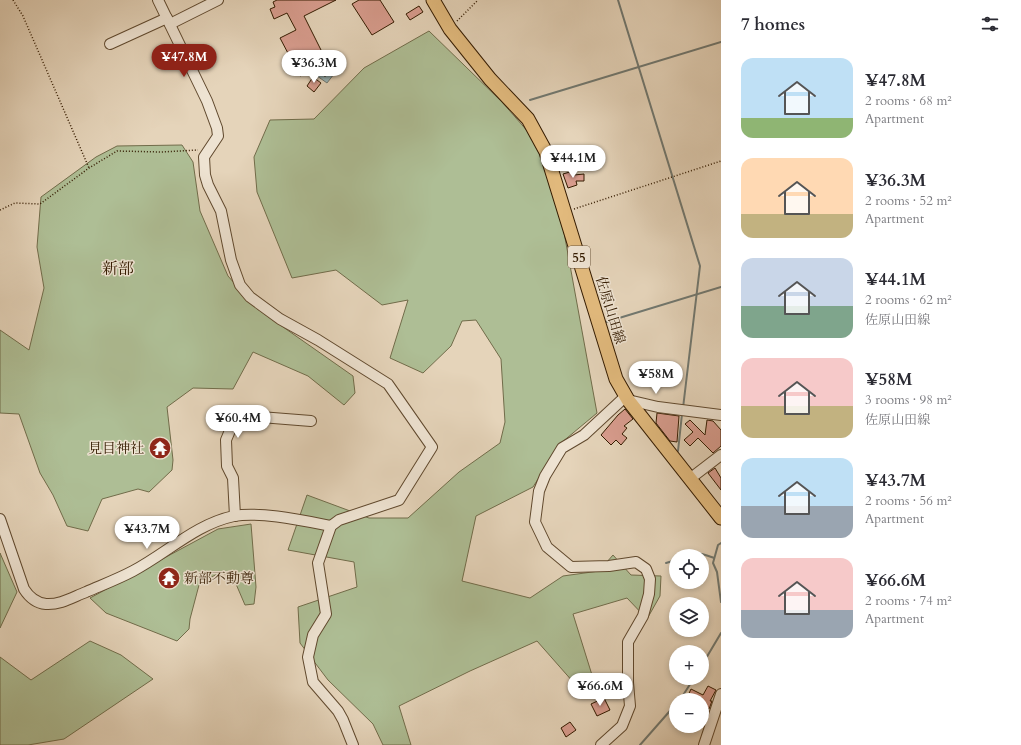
<!DOCTYPE html>
<html lang="en">
<head>
<meta charset="utf-8">
<style>
	body { margin:0; font-family:Cardo,"Noto Serif JP",serif; background:#f7f7f7; color:#2b2b33; height:100vh; display:flex; flex-direction:column; font-size:15px; white-space:nowrap }
	* { box-sizing:border-box; margin:0 }
	p { font-size:13px; color:#7c7c81 }
	.icon { flex:none; width:22px; height:22px; fill:none; stroke:currentColor; stroke-width:2; stroke-linecap:round; stroke-linejoin:round }
	.map { position:relative; flex:1; overflow:hidden }
	.side { display:flex; flex-direction:column; background:#fff; width:300px }
	.side>* { flex:none }
	.fabs { position:absolute; left:669px; top:549px; display:grid; gap:8px }
	.fabs a { display:grid; place-items:center; width:40px; height:40px; border-radius:50%; background:#fff; box-shadow:0 2px 6px #0003; font-size:20px }
	.price { position:absolute; translate:-50% -34px; padding:0 9px; border-radius:14px; background:#fff; color:#222; font-size:13px; line-height:26px; filter:drop-shadow(0 1px 2px #0008) }
	.price::after { content:''; position:absolute; left:50%; top:24px; width:12px; height:9px; margin-left:-6px; background:inherit; clip-path:polygon(0 0,100% 0,50% 100%) }
	.price.active { background:#8f2418; color:#fff }
	ul { padding:0; list-style:none }
	li { display:flex; align-items:center; gap:12px; height:100px; padding:0 20px }
	li span { display:grid; place-items:center; flex:none; width:112px; height:80px; border-radius:12px; color:#555 }
	li>.icon { margin-inline-start:auto }
	span .icon { width:48px; height:48px; fill:#fffc; stroke-width:1 }
	li b { font-size:17px }
	h2 { display:flex; justify-content:space-between; align-items:center; height:48px; padding:0 20px; font-size:17px }
	main { display:flex; flex:1; min-height:0 }
	.map>svg:first-child { display:block }
	.green { fill:#aebe95; stroke:#716c4a }
	.water { fill:#9ab6ba; stroke:#717870 }
	.lines { fill:none; stroke-linecap:round; stroke-linejoin:round }
	.shore { stroke:#67685d; stroke-width:1 }
	.stream { stroke:#717870; stroke-width:2 }
	.building { fill:#d99d8f; stroke:#341b00 }
	.minor-casing { stroke:#60492e; stroke-width:12 }
	.major-casing { stroke:#341b00; stroke-width:15 }
	.path { stroke:#341b00; stroke-width:1.5; stroke-dasharray:1 2; stroke-linecap:butt }
	.minor { stroke:#eee3d2; stroke-width:10 }
	.major { stroke:#e2ba7d; stroke-width:13 }
	.labels { text-anchor:middle; stroke-width:3; stroke-linejoin:round; paint-order:stroke }
	.shield { fill:#eee3d2; stroke:#6c573f; stroke-width:1 }
	.shield-label { font-size:13px; font-weight:bold; fill:#341b00 }
	.street-label { font-size:14px; fill:#341b00; stroke:#eee3d2 }
	.poi-label { font-size:14px; fill:#341b00; stroke:#eee3d2; text-anchor:end }
	.quarter-label { font-size:16px; fill:#341b00; stroke:#eee3d2 }
</style>
</head>
<body>
<main>
<div class="map">
<svg width="721" height="745" viewBox="0 0 721 745">
	<rect width="100%" height="100%" fill="#e5d4ba"/>
	<filter id="stains"><feTurbulence type="fractalNoise" baseFrequency=".005" numOctaves="4"/><feColorMatrix values="0 0 0 0 .2 0 0 0 0 .09 0 0 0 0 .02 0 0 0 .5 -.17"/></filter>
	<radialGradient id="worn" r=".72"><stop offset=".6" stop-color="#630" stop-opacity="0"/><stop offset="1" stop-color="#630" stop-opacity=".3"/></radialGradient>
	<!-- green -->
	<g class="green">
		<path d="M429 31 502 102 536 141 561 216 597 413 561 443 533 487 476 516 462 581 530 598 563 576 599 571 613 555 631 575 661 576 660 596 647 619 627 598 573 614 592 675 574 683 537 641 470 671 399 706 411 745H383L373 724 328 680 300 643 298 607 357 587 354 562 288 550 307 495 369 518H408L459 472 500 443 505 422 501 359 476 320 462 321 451 346 423 373 390 358 408 300 382 305 336 270 292 278 257 192 254 157 270 120 314 119 364 68Z"/>
		<path d="M182 145 193 162 200 211 228 276 256 308 353 376 355 393 344 405 308 376 253 352 233 389 193 388 167 407 173 460 172 470 149 492 138 489 102 499 88 531 67 526 53 495 40 473 19 414 0 413V330L29 350 44 288 37 247 41 197 96 157 117 146Z"/>
		<path d="M251 524 256 587 254 604 245 605 233 577 220 572 199 585 190 619 189 629 177 641 106 613 90 598 218 529Z"/>
		<path d="M0 553 17 592 0 628Z"/>
		<path d="M90 641 121 655 153 679 64 739 28 745H0V657L31 680Z"/>
	</g>
	<!-- water -->
	<path class="water" d="M330 51 344 61 327 83 313 73Z"/>
	<g class="lines">
		<!-- shore -->
		<path class="shore" d="M330 58H332L337 63 325 77 320 72Z"/>
		<!-- stream -->
		<g class="stream">
			<path d="M618 0 700 266 683 408"/>
			<path d="M530 100 721 42"/>
			<path d="M606 322 721 287"/>
			<path d="M678 451 682 414"/>
			<path d="M721 543 718 545 713 563 717 572 721 602"/>
			<path d="M688 556C696 550 706 555 714 558"/>
			<path d="M666 563 676 560"/>
			<path d="M702 665 721 633"/>
			<path d="M680 700 694 678"/>
			<path d="M640 745 676 704"/>
		</g>
	</g>
	<!-- building -->
	<g class="building">
		<path d="M277 0H336L304 16 322 52 304 60 310 71 300 76 280 38 296 30 287 13 274 19 270 9 275 7 273 2Z"/>
		<path d="M359 0H380L394 22 372 35 352 4Z"/>
		<path d="M419 6 423 12 410 20 406 14Z"/>
		<path d="M313 77 321 83 314 92 307 86Z"/>
		<path d="M573 171 574 175 584 174V181H576L577 185 568 188 563 174Z"/>
		<path d="M625 409 633 419 624 426 627 428 622 434 627 438 621 445 616 440 611 445 601 435 618 415Z"/>
		<path d="M657 413 679 416 677 442 670 441 656 423Z"/>
		<path d="M690 420 705 435 707 420 713 421 721 430V446L713 453 698 438 690 446 684 440 693 432 685 424Z"/>
		<path d="M715 468 721 478V490L708 473Z"/>
		<path d="M708 686 716 690 710 701H712L709 709 702 706V700H686L691 689 703 695Z"/>
		<path d="M604 698 610 710 597 716 591 704Z"/>
		<path d="M570 722 576 730 566 737 561 728Z"/>
	</g>
	<g class="lines">
		<!-- minor casing -->
		<g class="minor-casing">
			<g id="minor">
				<path d="M158 0 207 101 217 128 218 136 204 157 205 175 208 185 221 211 231 260 240 285 250 297 280 319 318 340 388 384 432 447 399 500 339 520 331 526 318 563 326 614 313 635 308 657 313 682 338 711 343 720 353 745"/>
				<path d="M170 24 218 0"/>
				<path d="M110 44 167 18"/>
				<path d="M628 400 658 407 721 415"/>
				<path d="M691 478 721 455"/>
				<path d="M235 516 233 478 227 466 226 440 234 421 249 416 311 421"/>
				<path d="M0 519 24 589C29 597 36 603 46 604 60 605 73 597 86 592 102 585 118 579 133 571 167 553 196 524 234 516 260 511 305 521 331 526"/>
				<path d="M601 745 622 726 630 706 628 683V642L643 616 649 594 650 579 646 569 636 562 609 566 571 567 547 547 535 522 539 491 545 476 562 448 584 435 626 396"/>
				<path d="M704 745 721 694"/>
			</g>
		</g>
		<!-- major casing -->
		<g class="major-casing">
			<path id="major" d="M433 0 450 29 490 79 528 119 546 152 616 379 628 400 721 518"/>
		</g>
		<!-- path -->
		<g class="path">
			<path d="M13 0 23 16 89 168"/>
			<path d="M457 21 478 0"/>
			<path d="M574 209 721 161"/>
			<path d="M0 210 15 203 40 204 89 168 117 151 161 152 198 150"/>
		</g>
		<!-- minor -->
		<use href="#minor" class="minor"/>
		<!-- major -->
		<use href="#major" class="major"/>
	</g>
	<!-- icons -->
	<defs>
		<g id="temple-disc" transform="scale(1.15)"><circle r="9.5" fill="#8f2418" stroke="#eee3d2"/><path d="M0-6L5-2H3V0L6.5 2.5H4V6H1.5V3h-3V6H-4V2.5H-6.5L-3 0V-2H-5Z" fill="#fff"/></g>
	</defs>
	<g fill-rule="evenodd">
		<use href="#temple-disc" x="160" y="448"/>
		<use href="#temple-disc" x="169" y="578"/>
	</g>
	<g class="labels">
		<!-- shield labels -->
		<rect class="shield" x="568" y="246" width="22" height="22" rx="3"/>
		<g class="shield-label">
			<text x="579" y="262">55</text>
		</g>
		<!-- street labels -->
		<g class="street-label">
			<text transform="translate(611 310) rotate(73)" y="5">佐原山田線</text>
		</g>
		<!-- poi labels -->
		<g class="poi-label">
			<text x="144" y="453">見目神社</text>
			<text x="184" y="583" text-anchor="start">新部不動尊</text>
		</g>
		<!-- quarter labels -->
		<g class="quarter-label">
			<text x="118" y="274">新部</text>
		</g>
	</g>
	<rect width="100%" height="100%" filter="url(#stains)"/>
	<rect width="100%" height="100%" fill="url(#worn)"/>
</svg>
<div class="fabs">
<a><svg class="icon" aria-label="locate" viewBox="0 0 24 24"><circle cx="12" cy="12" r="6"/><path d="M12 2v4M12 18v4M2 12h4M18 12h4"/></svg></a>
<a><svg class="icon" aria-label="layers" viewBox="0 0 24 24"><path d="M12 4l9 5-9 5-9-5zM3 14l9 5 9-5"/></svg></a>
<a>+</a>
<a>−</a>
</div>
<b class="price active" style="left:184px;top:78px">¥47.8M</b>
<b class="price" style="left:314px;top:84px">¥36.3M</b>
<b class="price" style="left:573px;top:179px">¥44.1M</b>
<b class="price" style="left:656px;top:395px">¥58M</b>
<b class="price" style="left:238px;top:439px">¥60.4M</b>
<b class="price" style="left:147px;top:550px">¥43.7M</b>
<b class="price" style="left:600px;top:707px">¥66.6M</b>
</div>
<section class="side">
<h2>7 homes<svg class="icon" aria-label="filters" viewBox="0 0 24 24"><path d="M4 7h16M4 17h16"/><circle cx="9" cy="7" r="2"/><circle cx="15" cy="17" r="2"/></svg></h2>
<ul>
<li><span style="background:linear-gradient(#bfe0f5 75%,#8fb573 0)"><svg class="icon" aria-label="home" viewBox="0 0 24 24"><path d="M3 11l9-7 9 7M6 9v11h12V9"/></svg></span><div><b>¥47.8M</b><p>2 rooms · 68 m²</p><p>Apartment</p></div></li>
<li><span style="background:linear-gradient(#ffd9b3 70%,#c2b280 0)"><svg class="icon" aria-label="home" viewBox="0 0 24 24"><path d="M3 11l9-7 9 7M6 9v11h12V9"/></svg></span><div><b>¥36.3M</b><p>2 rooms · 52 m²</p><p>Apartment</p></div></li>
<li><span style="background:linear-gradient(#c9d6e8 60%,#7fa58c 0)"><svg class="icon" aria-label="home" viewBox="0 0 24 24"><path d="M3 11l9-7 9 7M6 9v11h12V9"/></svg></span><div><b>¥44.1M</b><p>2 rooms · 62 m²</p><p>佐原山田線</p></div></li>
<li><span style="background:linear-gradient(#f6c9c9 60%,#c2b280 0)"><svg class="icon" aria-label="home" viewBox="0 0 24 24"><path d="M3 11l9-7 9 7M6 9v11h12V9"/></svg></span><div><b>¥58M</b><p>3 rooms · 98 m²</p><p>佐原山田線</p></div></li>
<li><span style="background:linear-gradient(#bfe0f5 60%,#9aa5b1 0)"><svg class="icon" aria-label="home" viewBox="0 0 24 24"><path d="M3 11l9-7 9 7M6 9v11h12V9"/></svg></span><div><b>¥43.7M</b><p>2 rooms · 56 m²</p><p>Apartment</p></div></li>
<li><span style="background:linear-gradient(#f6c9c9 65%,#9aa5b1 0)"><svg class="icon" aria-label="home" viewBox="0 0 24 24"><path d="M3 11l9-7 9 7M6 9v11h12V9"/></svg></span><div><b>¥66.6M</b><p>2 rooms · 74 m²</p><p>Apartment</p></div></li>
</ul>
</section>
</main>
</body>
</html>
